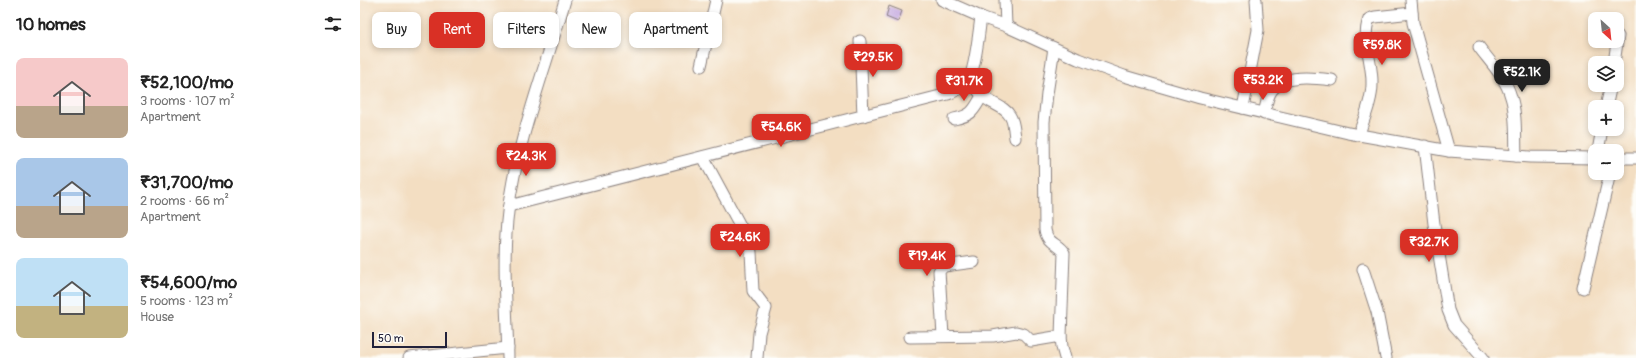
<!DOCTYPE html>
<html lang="en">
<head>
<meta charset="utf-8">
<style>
	body { margin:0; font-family:Pangolin,sans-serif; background:#f6f6f6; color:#222; height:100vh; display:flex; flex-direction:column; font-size:15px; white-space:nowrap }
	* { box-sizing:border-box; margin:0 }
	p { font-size:13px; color:#767676 }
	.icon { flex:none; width:22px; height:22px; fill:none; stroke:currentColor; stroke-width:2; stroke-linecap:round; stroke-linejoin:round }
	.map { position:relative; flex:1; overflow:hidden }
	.details { display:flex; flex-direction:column; background:#fff; width:360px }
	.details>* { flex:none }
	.guide { position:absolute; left:12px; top:12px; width:380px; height:36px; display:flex; gap:8px }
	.needle { width:26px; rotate:153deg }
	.fabs { position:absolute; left:1228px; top:12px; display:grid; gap:8px }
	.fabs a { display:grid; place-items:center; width:36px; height:36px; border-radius:8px; background:#fff; box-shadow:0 2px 6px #0003; font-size:20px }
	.scale { position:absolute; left:12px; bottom:10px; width:75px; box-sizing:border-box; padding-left:4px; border:2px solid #22223b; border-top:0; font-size:11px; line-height:14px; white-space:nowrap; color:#22223b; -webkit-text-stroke:3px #fdfcf7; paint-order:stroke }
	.price { position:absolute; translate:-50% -34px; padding:0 9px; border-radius:8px; background:#d93025; color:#fff; font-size:13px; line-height:26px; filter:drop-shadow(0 1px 2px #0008) }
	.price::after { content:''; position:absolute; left:50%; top:24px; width:12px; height:9px; margin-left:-6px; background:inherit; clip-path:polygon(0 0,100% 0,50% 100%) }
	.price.current { background:#222; color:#fff }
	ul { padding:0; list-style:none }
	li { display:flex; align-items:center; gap:12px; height:100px; padding:0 16px }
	li span { display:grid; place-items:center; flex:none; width:112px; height:80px; border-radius:8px; color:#555 }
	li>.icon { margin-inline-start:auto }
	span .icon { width:48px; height:48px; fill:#fffc; stroke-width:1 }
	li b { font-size:17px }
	h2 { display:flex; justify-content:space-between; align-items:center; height:48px; padding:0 16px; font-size:17px }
	.chip { padding:0 14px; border-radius:8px; background:#fff; box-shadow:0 2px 6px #0003; font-size:14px; line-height:36px }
	.chip.current { background:#d93025; color:#fff }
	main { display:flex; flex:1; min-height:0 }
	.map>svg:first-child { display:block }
	.building { fill:#c1a4df }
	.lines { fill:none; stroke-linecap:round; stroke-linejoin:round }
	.minor-casing { stroke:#8a807e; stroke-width:13 }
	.minor { stroke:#fff; stroke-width:11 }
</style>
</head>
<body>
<main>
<section class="details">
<h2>10 homes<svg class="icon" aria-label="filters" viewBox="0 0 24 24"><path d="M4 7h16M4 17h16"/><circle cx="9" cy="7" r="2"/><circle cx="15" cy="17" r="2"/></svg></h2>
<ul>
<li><span style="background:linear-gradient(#f6c9c9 60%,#b9a48a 0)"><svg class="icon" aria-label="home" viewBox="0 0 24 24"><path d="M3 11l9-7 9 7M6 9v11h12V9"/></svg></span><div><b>₹52,100/mo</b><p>3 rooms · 107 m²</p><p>Apartment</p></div></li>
<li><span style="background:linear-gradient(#a9c7e8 60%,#b9a48a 0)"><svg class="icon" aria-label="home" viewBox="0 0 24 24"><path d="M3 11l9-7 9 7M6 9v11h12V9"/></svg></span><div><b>₹31,700/mo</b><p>2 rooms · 66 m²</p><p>Apartment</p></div></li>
<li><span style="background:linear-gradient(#bfe0f5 60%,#c2b280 0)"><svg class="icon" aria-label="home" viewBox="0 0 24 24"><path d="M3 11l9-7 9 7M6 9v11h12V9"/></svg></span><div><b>₹54,600/mo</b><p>5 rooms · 123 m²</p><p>House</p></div></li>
</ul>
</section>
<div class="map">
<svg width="1276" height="358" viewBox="0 0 1276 358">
	<rect width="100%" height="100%" fill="#fdfcf7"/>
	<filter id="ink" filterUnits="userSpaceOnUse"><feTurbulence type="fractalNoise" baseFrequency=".025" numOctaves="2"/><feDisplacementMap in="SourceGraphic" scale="8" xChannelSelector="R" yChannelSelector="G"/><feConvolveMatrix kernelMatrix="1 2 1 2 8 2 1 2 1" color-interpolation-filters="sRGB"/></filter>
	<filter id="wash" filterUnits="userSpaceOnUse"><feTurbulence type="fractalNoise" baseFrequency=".012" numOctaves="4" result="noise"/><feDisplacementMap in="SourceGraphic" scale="16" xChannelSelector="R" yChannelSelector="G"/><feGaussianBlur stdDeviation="0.9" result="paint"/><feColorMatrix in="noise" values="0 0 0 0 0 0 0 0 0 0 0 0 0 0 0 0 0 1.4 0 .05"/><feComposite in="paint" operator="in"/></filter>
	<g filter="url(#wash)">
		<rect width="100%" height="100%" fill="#f3dec2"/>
		<g id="blocks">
			<!-- building -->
			<path class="building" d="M529 6 542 11 538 22 526 17Z"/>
		</g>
	</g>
	<g filter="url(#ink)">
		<use href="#blocks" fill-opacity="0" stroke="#8a807e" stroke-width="1"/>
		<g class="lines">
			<!-- minor casing -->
			<g class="minor-casing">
				<g id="minor">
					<path d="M582 0 621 17 646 26 718 59 764 76 840 98 988 133 1089 151 1170 157 1235 158"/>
					<path d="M645 0 646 26"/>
					<path d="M1051 0 1053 23 1089 151"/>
					<path d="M500 41 503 116"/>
					<path d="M1119 47C1130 62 1146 78 1151 97 1157 115 1155 137 1156 156"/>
					<path d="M694 48 687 94 684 122 685 230C688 245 697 242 704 253L701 336 702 347 705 358"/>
					<path d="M1254 63 1258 36"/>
					<path d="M341 66 356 0"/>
					<path d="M612 73C614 79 615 88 620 93 628 104 644 105 650 116 654 122 654 131 655 138"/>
					<path d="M1246 107 1251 85"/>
					<path d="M883 108 898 30 896 0"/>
					<path d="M904 114C906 106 907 96 912 90 924 74 955 78 972 80"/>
					<path d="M594 119C613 115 613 111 622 96"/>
					<path d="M999 134C1004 118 1012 101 1012 84 1013 63 1001 39 1009 19L1015 17 1052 13"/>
					<path d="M1065 146 1074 224 1088 310 1094 325 1123 358"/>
					<path d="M1238 151 1242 129"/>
					<path d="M343 157 389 242 391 252 393 291 406 308 399 333 397 358"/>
					<path d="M1257 158H1276"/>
					<path d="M149 206 588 94C595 91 603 88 607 82 615 73 619 31 621 17"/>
					<path d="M1003 269 1017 312 1026 358"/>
					<path d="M1223 288 1250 173"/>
					<path d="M583 336 579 271 584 266 614 262"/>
					<path d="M550 337 633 336 656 332 664 334 671 341 701 336"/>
					<path d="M49 358 148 348"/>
					<path d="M148 358C147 310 142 260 148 212 157 139 185 70 205 0"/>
				</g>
			</g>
			<!-- minor -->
			<use href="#minor" class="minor"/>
		</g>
	</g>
</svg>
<div class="fabs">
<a><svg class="needle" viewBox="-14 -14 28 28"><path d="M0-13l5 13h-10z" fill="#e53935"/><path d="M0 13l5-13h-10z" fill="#767676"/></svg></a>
<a><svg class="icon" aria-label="layers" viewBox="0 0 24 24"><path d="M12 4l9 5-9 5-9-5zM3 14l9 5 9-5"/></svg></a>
<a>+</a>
<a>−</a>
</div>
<div class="scale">50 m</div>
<b class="price" style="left:1022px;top:66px">₹59.8K</b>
<b class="price" style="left:513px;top:78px">₹29.5K</b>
<b class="price current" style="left:1162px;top:93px">₹52.1K</b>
<b class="price" style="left:903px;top:101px">₹53.2K</b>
<b class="price" style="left:604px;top:102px">₹31.7K</b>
<b class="price" style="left:421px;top:148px">₹54.6K</b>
<b class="price" style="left:166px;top:177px">₹24.3K</b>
<b class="price" style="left:380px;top:258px">₹24.6K</b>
<b class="price" style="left:1069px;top:263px">₹32.7K</b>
<b class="price" style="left:567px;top:277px">₹19.4K</b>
<div class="guide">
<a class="chip">Buy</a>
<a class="chip current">Rent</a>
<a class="chip">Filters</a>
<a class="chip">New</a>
<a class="chip">Apartment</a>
</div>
</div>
</main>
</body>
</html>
